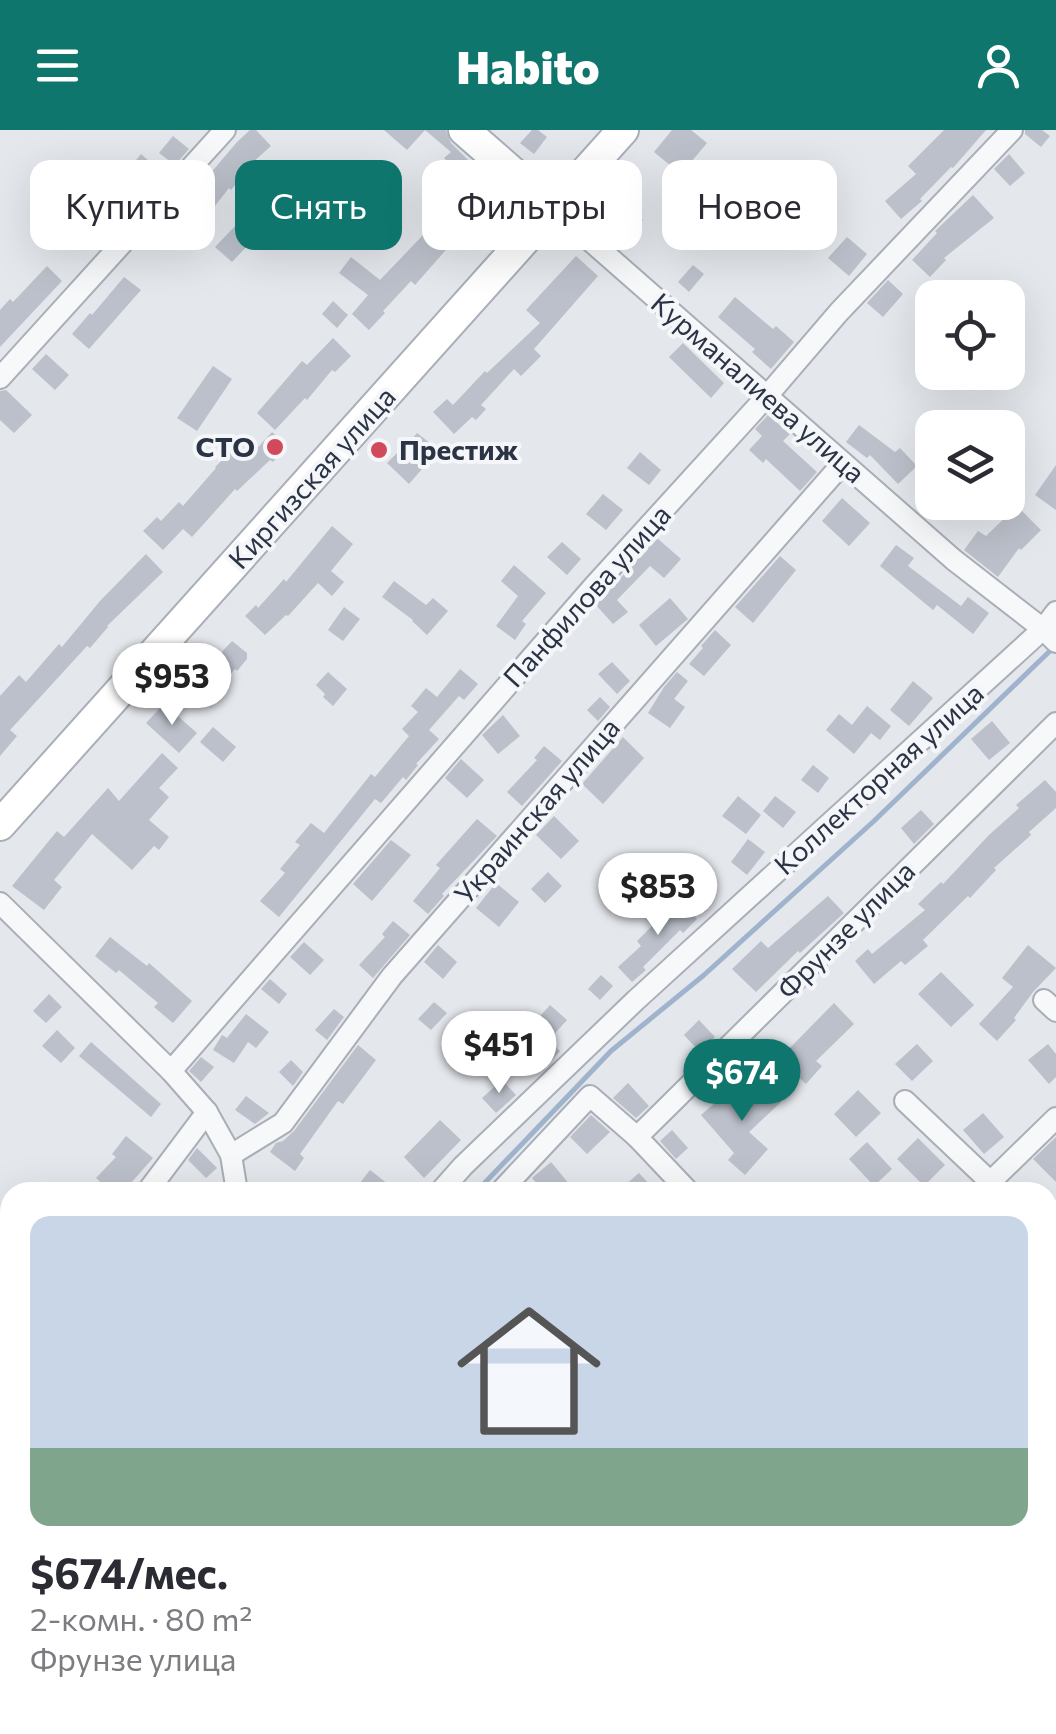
<!DOCTYPE html>
<html lang="ru">
<head>
<meta charset="utf-8">
<style>
	body { margin:0; font-family:Commissioner,sans-serif; background:#f7f7f7; color:#2b2b33; height:100vh; display:flex; flex-direction:column; font-size:38px; white-space:nowrap }
	* { box-sizing:border-box; margin:0 }
	p { font-size:32px; color:#7c7c81 }
	.icon { flex:none; width:55px; height:55px; fill:none; stroke:currentColor; stroke-width:2; stroke-linecap:round; stroke-linejoin:round }
	.map { position:relative; flex:1; overflow:hidden }
	.sheet { position:absolute; left:0px; top:1052px; width:1058px; height:552px; display:flex; flex-direction:column; background:#fff; border-radius:30px 30px 0 0; box-shadow:0 10px 40px #0002 }
	.sheet>* { flex:none }
	.top-card { position:absolute; left:30px; top:30px; width:998px; height:90px; display:flex; gap:20px }
	.fabs { position:absolute; left:915px; top:150px; display:grid; gap:20px }
	.fabs a { display:grid; place-items:center; width:110px; height:110px; border-radius:20px; background:#fff; box-shadow:0 10px 40px #0002; font-size:50px }
	.price { position:absolute; translate:-50% -85px; padding:0 22px; border-radius:35px; background:#fff; color:#222; font-size:32px; line-height:65px; filter:drop-shadow(0 2px 5px #0008) }
	.price::after { content:''; position:absolute; left:50%; top:60px; width:30px; height:22px; margin-left:-15px; background:inherit; clip-path:polygon(0 0,100% 0,50% 100%) }
	.price.on { background:#0f766e; color:#fff }
	ul { padding:0; list-style:none }
	li { display:grid; align-content:center; gap:20px; height:530px; padding:0 30px }
	li span { display:grid; place-items:center; height:310px; border-radius:20px; color:#555 }
	li>.icon { margin-inline-start:auto }
	span .icon { width:180px; height:180px; fill:#fffc; stroke-width:1 }
	li b { font-size:42px }
	.chip { padding:0 35px; border-radius:20px; background:#fff; box-shadow:0 10px 40px #0002; font-size:35px; line-height:90px }
	.chip.on { background:#0f766e; color:#fff }
	header { display:flex; justify-content:space-between; align-items:center; height:130px; padding:0 30px; background:#0f766e; color:#fff; font-size:45px; font-weight:800 }
	.map>svg:first-child { display:block }
	.lines { fill:none; stroke-linecap:round; stroke-linejoin:round }
	.stream { stroke:#9fb4cc; stroke-width:5 }
	.building { fill:#bbc0ca }
	.street-casing { stroke:#a9aeb7; stroke-width:24 }
	.secondary-casing { stroke:#a9aeb7; stroke-width:34 }
	.street { stroke:#f7f8fa; stroke-width:20 }
	.secondary { stroke:#fff; stroke-width:30 }
	.poi-dot { fill:#d1495b; stroke:#f4f6f9; stroke-width:4 }
	.labels { text-anchor:middle; stroke-width:8; stroke-linejoin:round; paint-order:stroke }
	.street-label { font-size:28px; fill:#2b3445; stroke:#f4f6f9 }
	.poi-label { font-size:28px; font-weight:bold; fill:#2b3445; stroke:#f4f6f9; text-anchor:end }
</style>
</head>
<body>
<header><svg class="icon" aria-label="menu" viewBox="0 0 24 24"><path d="M4 6h16M4 12h16M4 18h16"/></svg>Habito<svg class="icon" aria-label="person" viewBox="0 0 24 24"><circle cx="12" cy="8" r="4"/><path d="M4 21q1-7 8-7t8 7"/></svg></header>
<div class="map">
<svg width="1056" height="1604" viewBox="0 0 1056 1604">
	<rect width="100%" height="100%" fill="#e4e7ec"/>
	<g class="lines">
		<!-- stream -->
		<g class="stream">
			<path d="M476 1062 611 921 704 845 874 691 1054 517"/>
			<path d="M0 1555 10 1545"/>
		</g>
	</g>
	<!-- building -->
	<g class="building">
		<path d="M250 0H256L271 16 242 42 244 44 231 60 229 58 211 81 209 79 177 117 160 103 237 12Z"/>
		<path d="M384 0H425L407 20Z"/>
		<path d="M425 0H446L451 13 470 32 458 43 444 28 451 22Z"/>
		<path d="M532 0H538L547 7 534 24 520 13Z"/>
		<path d="M672 0H691L707 13 681 44 654 22Z"/>
		<path d="M944 0H986L953 38 951 37 920 69 922 71 901 89 885 71 916 44 908 36Z"/>
		<path d="M1025 0H1042L1050 6 1041 17 1025 4Z"/>
		<path d="M173 6 189 19 175 35 159 23Z"/>
		<path d="M141 24 159 40 135 68 139 71 104 112 83 95Z"/>
		<path d="M1009 24 1025 43 1010 56 994 39Z"/>
		<path d="M677 51 696 64 685 79 666 65Z"/>
		<path d="M482 54 497 67 476 89 475 87 415 155 411 151 383 181 385 183 369 200 352 184 368 165 339 143 351 127 380 150 424 104 422 102 436 85 445 93Z"/>
		<path d="M973 65 994 88 944 128 946 130 930 147 912 130 937 103 935 101Z"/>
		<path d="M622 72 643 90 624 111 603 93Z"/>
		<path d="M238 93 254 109 232 132 215 117Z"/>
		<path d="M847 107 867 124 849 146 828 128Z"/>
		<path d="M576 126 598 146 534 219 541 226 521 246 514 239 481 275 486 279 476 290 472 287 454 304 433 282 447 269 453 275 485 241 487 243 540 193 526 180Z"/>
		<path d="M693 135 704 144 689 162 678 152Z"/>
		<path d="M47 136 62 151 0 217V180L10 169 13 172Z"/>
		<path d="M124 147 141 160 89 219 72 204 90 183 92 185Z"/>
		<path d="M888 150 903 164 883 187 867 173Z"/>
		<path d="M735 167 773 199 776 196 794 212 771 239 752 222 755 219 718 187Z"/>
		<path d="M333 171 348 185 337 198 322 184Z"/>
		<path d="M333 208 351 226 335 242 332 240 307 270 305 268 275 300 257 283 302 231 307 235Z"/>
		<path d="M683 213 724 253 711 268 669 227Z"/>
		<path d="M46 224 69 245 55 260 32 239Z"/>
		<path d="M213 236 232 249 197 301 177 288Z"/>
		<path d="M6 260 32 285 14 303 0 290V261Z"/>
		<path d="M768 285 790 304 783 311 817 342 800 361 766 329 763 333 749 320 762 306 755 299Z"/>
		<path d="M859 295 895 322 900 318 917 336 898 354 870 325 867 328 846 312Z"/>
		<path d="M272 302 287 315 273 332 270 330 237 361 235 359 192 407 183 399 163 420 143 401 157 387 161 391 179 372 183 376 216 338 215 337 238 315 249 327Z"/>
		<path d="M417 303 435 317 419 336 422 339 409 354 387 333 401 319 403 320Z"/>
		<path d="M640 322 661 340 649 355 627 338Z"/>
		<path d="M1056 335V380L1035 365Z"/>
		<path d="M603 364 623 380 606 400 586 384Z"/>
		<path d="M842 368 870 393 849 416 822 391Z"/>
		<path d="M1017 376 1041 400 1021 420 1019 418 998 447 964 420 978 401 986 406Z"/>
		<path d="M332 396 353 414 331 441 344 452 332 466 318 453 288 486 286 485 265 505 245 486 256 475 258 478 284 449 286 452Z"/>
		<path d="M657 408 681 429 664 448 650 436 617 470 628 482 613 494 596 475Z"/>
		<path d="M562 412 581 429 567 445 547 427Z"/>
		<path d="M896 415 914 428 908 436 961 476 968 467 989 483 973 504 937 475 933 480 880 436Z"/>
		<path d="M146 424 163 442 107 496 108 497 90 518 87 516 10 600 17 606 0 626V566L19 545 26 552 59 514 62 517 100 471Z"/>
		<path d="M780 426 796 440 753 493 735 477Z"/>
		<path d="M514 435 546 463 522 491 526 494 515 510 496 496 518 466 501 451Z"/>
		<path d="M394 451 426 475 433 468 448 481 427 505 412 491 413 490 382 467Z"/>
		<path d="M670 468 688 489 656 516 639 495Z"/>
		<path d="M344 477 360 489 343 511 328 500Z"/>
		<path d="M715 500 731 515 704 546 689 534 703 518 701 516Z"/>
		<path d="M232 511 247 523V529L237 541 235 539 214 561 220 567 211 577 192 559 207 543 204 541Z"/>
		<path d="M612 532 630 551 617 564 598 544Z"/>
		<path d="M460 539 478 554 464 570 459 566 429 600 439 609 416 634 418 635 406 650 403 647 381 673 375 669 279 787 260 771 285 743 280 739 300 715 295 712 311 693 324 703 371 644 375 647 409 606 402 599 418 582 411 576 426 558 437 567Z"/>
		<path d="M328 542 347 559 333 576 323 567 325 564 316 555Z"/>
		<path d="M677 542 688 551 674 569 685 577 670 598 648 583 664 557Z"/>
		<path d="M913 551 933 568 909 596 890 580Z"/>
		<path d="M600 567 610 577 598 591 587 580Z"/>
		<path d="M164 574 197 603 179 623 146 593Z"/>
		<path d="M867 576 891 596 880 610 871 603 854 624 826 600 839 584 852 595Z"/>
		<path d="M503 585 520 606 498 624 482 605Z"/>
		<path d="M992 591 1010 613 989 630 971 609Z"/>
		<path d="M213 597 236 617 223 632 200 612Z"/>
		<path d="M623 607 644 628 603 674 582 654Z"/>
		<path d="M544 616 562 631 522 676 507 662 537 630 534 628Z"/>
		<path d="M162 623 178 638 159 658 169 667 149 690 169 707 159 720 154 716 132 740 92 704 54 750 62 757 44 780 12 756 57 701 64 707 108 658 119 671Z"/>
		<path d="M461 629 484 650 467 668 445 648Z"/>
		<path d="M813 635 829 648 818 663 801 650Z"/>
		<path d="M1045 650 1056 662V678L1029 702 1031 705 994 738 996 740 970 768 968 766 923 810 928 816 905 835 901 831 874 854 855 831 868 819 872 824 925 780 918 774 941 752 943 754 989 705 1019 678 1016 675Z"/>
		<path d="M738 666 761 685 746 704 722 686Z"/>
		<path d="M775 666 796 682 783 698 763 681Z"/>
		<path d="M921 680 934 694 914 714 901 698Z"/>
		<path d="M554 686 579 711 561 729 536 705Z"/>
		<path d="M477 689 497 706 442 764 444 766 428 784 413 771 440 738 436 735Z"/>
		<path d="M748 709 765 722 747 745 731 732Z"/>
		<path d="M391 710 411 725 372 771 353 754Z"/>
		<path d="M548 742 562 756 545 773 531 759Z"/>
		<path d="M496 753 519 772 499 797 476 778Z"/>
		<path d="M828 766 844 783 800 823 798 821 756 862 732 839 761 811 768 818Z"/>
		<path d="M675 767 697 789 683 803 680 800 643 837 646 840 632 852 618 837 641 816 637 811 664 784 661 781Z"/>
		<path d="M393 791 410 805 373 848 359 835 385 807 382 804Z"/>
		<path d="M110 807 147 836 149 833 192 871 173 893 154 877 158 873 119 840 116 843 95 826Z"/>
		<path d="M304 812 324 830 310 845 290 827Z"/>
		<path d="M438 815 457 832 443 849 424 832Z"/>
		<path d="M1028 815 1056 838 1033 862 1014 888 1016 890 997 911 979 894 1013 857 1002 848Z"/>
		<path d="M941 842 974 875 951 897 918 864Z"/>
		<path d="M601 845 613 856 600 870 588 859Z"/>
		<path d="M270 849 287 864 279 874 261 859Z"/>
		<path d="M49 864 62 877 46 893 33 881Z"/>
		<path d="M434 872 447 883 431 900 418 889Z"/>
		<path d="M834 873 854 894 816 931 822 936 806 954 779 929Z"/>
		<path d="M550 875 567 890 548 911 560 921 542 941 519 921 540 897 535 892Z"/>
		<path d="M334 879 344 887 327 910 315 900Z"/>
		<path d="M246 884 269 902 256 918 248 912 234 933 213 920 222 905 227 908Z"/>
		<path d="M699 890 715 907 700 922 684 905Z"/>
		<path d="M57 900 75 918 61 933 42 916Z"/>
		<path d="M91 912 161 974 151 987 79 926Z"/>
		<path d="M917 914 933 931 912 951 895 934Z"/>
		<path d="M1048 914 1056 924V947L1049 954 1028 930Z"/>
		<path d="M358 915 376 930 343 974 338 971 300 1024 304 1028 295 1041 270 1022 276 1013 283 1011 294 1001Z"/>
		<path d="M201 927 214 937 201 952 189 941Z"/>
		<path d="M291 930 303 942 293 956 279 942Z"/>
		<path d="M760 949 781 972 749 1002 768 1019 745 1045 728 1030 734 1023 701 985 725 964 734 974Z"/>
		<path d="M502 950 516 965 496 983 482 968Z"/>
		<path d="M628 953 649 976 636 988 613 968Z"/>
		<path d="M858 960 881 983 856 1007 834 984Z"/>
		<path d="M246 966 269 983 255 994 235 980Z"/>
		<path d="M983 983 1004 1007 984 1024 963 1000Z"/>
		<path d="M591 985 610 1002 587 1024 570 1007Z"/>
		<path d="M440 990 461 1010 424 1048 404 1027Z"/>
		<path d="M672 1000 688 1018 676 1029 660 1011Z"/>
		<path d="M126 1006 153 1028 123 1062H111L96 1048 116 1027 112 1024Z"/>
		<path d="M1056 1007V1052L1033 1029Z"/>
		<path d="M918 1008 945 1035 924 1056 897 1029Z"/>
		<path d="M867 1012 892 1039 874 1056 849 1029Z"/>
		<path d="M197 1018 217 1038 206 1048 188 1030Z"/>
		<path d="M551 1032 570 1055 561 1062H544L532 1048Z"/>
		<path d="M370 1040 398 1062H353Z"/>
		<path d="M639 1043 651 1056 643 1062H617Z"/>
	</g>
	<g class="lines">
		<!-- street casing -->
		<g class="street-casing">
			<g id="street">
				<path d="M553 78 954 430 1043 499 1056 512"/>
				<path d="M0 248 225 0"/>
				<path d="M0 773 171 941 207 982 231 1025 237 1062"/>
				<path d="M1044 870 1056 881"/>
				<path d="M171 941 594 456 767 266 839 182 1012 0"/>
				<path d="M905 971 1001 1062"/>
				<path d="M637 1007 1056 593"/>
				<path d="M231 1025 283 993 392 846 843 333"/>
				<path d="M147 1062 207 982"/>
				<path d="M440 1062 463 1036 636 870 1043 499 1056 482"/>
				<path d="M500 1062 590 966 637 1007 689 1062"/>
				<path d="M980 1062 1056 988"/>
				<path d="M1048 1105 1056 1113"/>
				<path d="M0 1211 10 1203"/>
				<path d="M1048 1432 1056 1441"/>
				<path d="M0 1532 10 1522"/>
				<path d="M0 1585 10 1574"/>
				<path d="M60 1595 69 1604"/>
				<path d="M648 1604 664 1595"/>
				<path d="M727 1604 744 1595"/>
			</g>
		</g>
		<!-- secondary casing -->
		<g class="secondary-casing">
			<g id="secondary">
				<path d="M464 0 553 78"/>
				<path d="M0 695 623 0"/>
			</g>
		</g>
		<!-- street -->
		<use href="#street" class="street"/>
		<!-- secondary -->
		<use href="#secondary" class="secondary"/>
	</g>
	<!-- markers -->
	<g class="poi-dot">
		<circle cx="275" cy="317" r="10"/>
		<circle cx="379" cy="320" r="10"/>
	</g>
	<g class="labels">
		<!-- street labels -->
		<g class="street-label">
			<text transform="translate(758 258) rotate(41)" y="10">Курманалиева улица</text>
			<text transform="translate(312 348) rotate(-48)" y="10">Киргизская улица</text>
			<text transform="translate(587 466) rotate(-48)" y="10">Панфилова улица</text>
			<text transform="translate(879 649) rotate(-42)" y="10">Коллекторная улица</text>
			<text transform="translate(537 681) rotate(-49)" y="10">Украинская улица</text>
			<text transform="translate(846 800) rotate(-45)" y="10">Фрунзе улица</text>
		</g>
		<!-- poi labels -->
		<g class="poi-label">
			<text x="255" y="327">СТО</text>
			<text x="399" y="330" text-anchor="start">Престиж</text>
		</g>
	</g>
</svg>
<div class="fabs">
<a><svg class="icon" aria-label="locate" viewBox="0 0 24 24"><circle cx="12" cy="12" r="6"/><path d="M12 2v4M12 18v4M2 12h4M18 12h4"/></svg></a>
<a><svg class="icon" aria-label="layers" viewBox="0 0 24 24"><path d="M12 4l9 5-9 5-9-5zM3 14l9 5 9-5"/></svg></a>
</div>
<b class="price" style="left:172px;top:598px">$953</b>
<b class="price" style="left:658px;top:808px">$853</b>
<b class="price" style="left:499px;top:966px">$451</b>
<b class="price on" style="left:742px;top:994px">$674</b>
<div class="top-card">
<a class="chip">Купить</a>
<a class="chip on">Снять</a>
<a class="chip">Фильтры</a>
<a class="chip">Новое</a>
</div>
<section class="sheet">
<ul>
<li><span style="background:linear-gradient(#c9d6e8 75%,#7fa58c 0)"><svg class="icon" aria-label="home" viewBox="0 0 24 24"><path d="M3 11l9-7 9 7M6 9v11h12V9"/></svg></span><div><b>$674/мес.</b><p>2-комн. · 80 m²</p><p>Фрунзе улица</p></div></li>
</ul>
</section>
</div>
</body>
</html>
